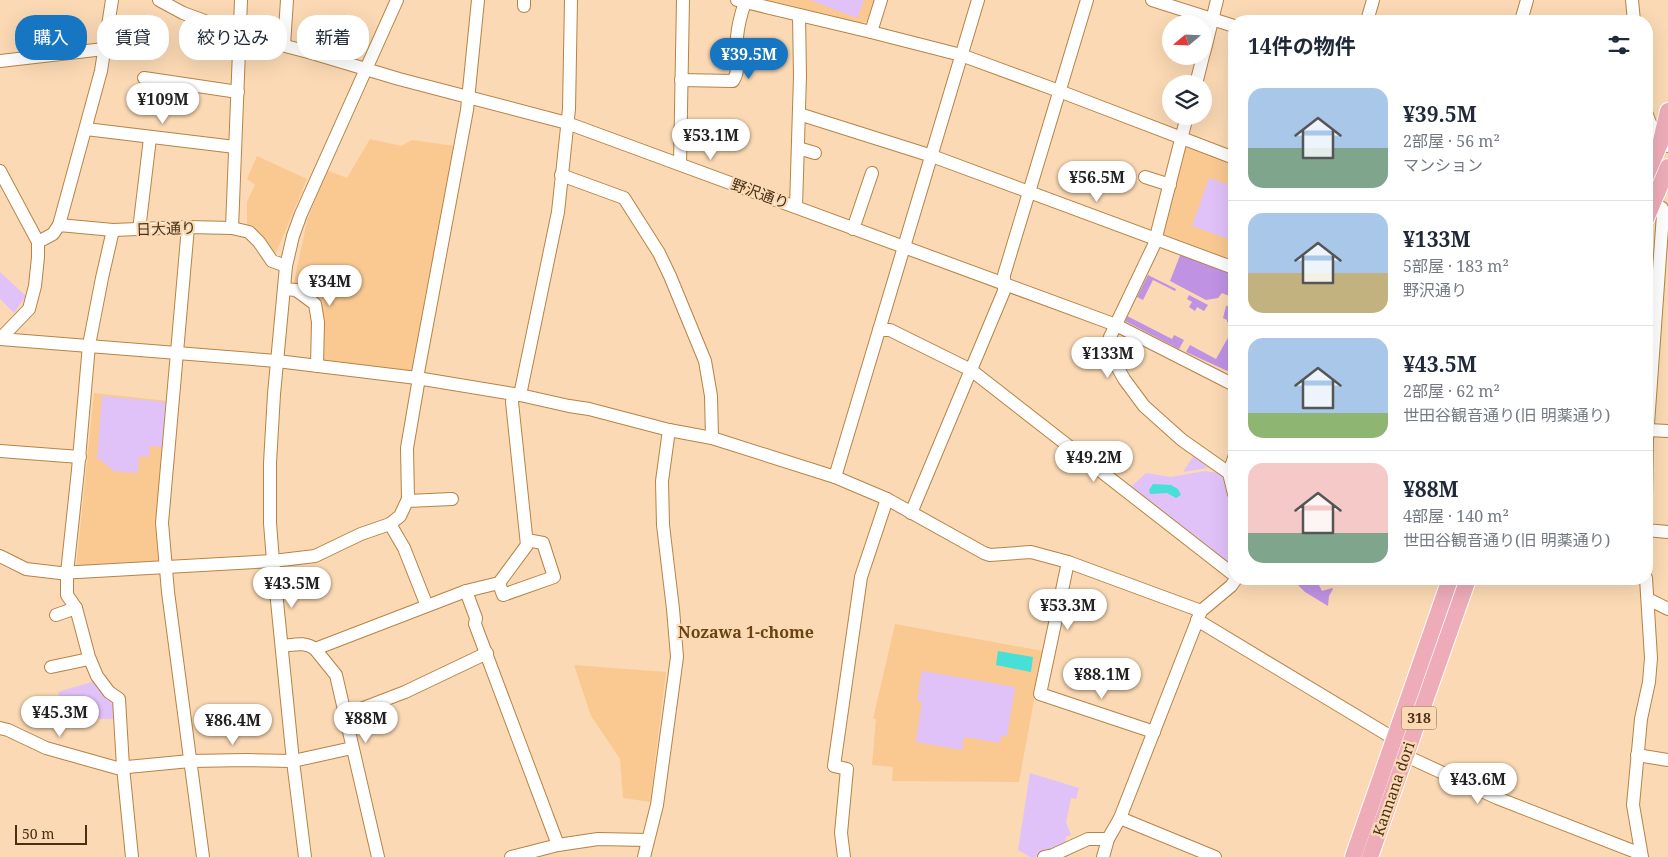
<!DOCTYPE html>
<html lang="ja">
<head>
<meta charset="utf-8">
<style>
	body { margin:0; font-family:"Noto Serif","Noto Sans JP",serif; background:#f2f2f3; color:#1f2937; height:100vh; display:flex; flex-direction:column; font-size:19px; white-space:nowrap }
	* { box-sizing:border-box; margin:0 }
	p { font-size:16px; color:#747a83 }
	.icon { flex:none; width:28px; height:28px; fill:none; stroke:currentColor; stroke-width:2; stroke-linecap:round; stroke-linejoin:round }
	.map { position:relative; flex:1; overflow:hidden }
	.details { position:absolute; left:1228px; top:15px; width:425px; height:570px; display:flex; flex-direction:column; background:#fff; border-radius:20px; box-shadow:0 5px 20px #0002 }
	.details>* { flex:none }
	.guide { position:absolute; left:15px; top:15px; width:475px; height:45px; display:flex; gap:10px }
	.needle { width:32px; rotate:251deg }
	.buttons { position:absolute; left:1162px; top:15px; display:grid; gap:10px }
	.buttons a { display:grid; place-items:center; width:50px; height:50px; border-radius:50%; background:#fff; box-shadow:0 5px 20px #0002; font-size:25px }
	.scale { position:absolute; left:15px; bottom:12px; width:72px; box-sizing:border-box; padding-left:5px; border:2px solid #473016; border-top:0; font-size:14px; line-height:18px; white-space:nowrap; color:#473016; -webkit-text-stroke:4px #fbd9b4; paint-order:stroke }
	.price { position:absolute; translate:-50% -42px; padding:0 11px; border-radius:18px; background:#fff; color:#222; font-size:16px; line-height:32px; filter:drop-shadow(0 1px 2px #0008) }
	.price::after { content:''; position:absolute; left:50%; top:30px; width:15px; height:11px; margin-left:-8px; background:inherit; clip-path:polygon(0 0,100% 0,50% 100%) }
	.price.selected { background:#1676c2; color:#fff }
	ul { padding:0; list-style:none }
	li { display:flex; align-items:center; gap:15px; height:125px; padding:0 20px }
	li+li { border-top:1px solid #e0e1e3 }
	li span { display:grid; place-items:center; flex:none; width:140px; height:100px; border-radius:15px; color:#555 }
	li>.icon { margin-inline-start:auto }
	span .icon { width:60px; height:60px; fill:#fffc; stroke-width:1 }
	li b { font-size:21px }
	h2 { display:flex; justify-content:space-between; align-items:center; height:60px; padding:0 20px; font-size:21px }
	.pill { padding:0 18px; border-radius:20px; background:#fff; box-shadow:0 5px 20px #0002; font-size:18px; line-height:45px }
	.pill.selected { background:#1676c2; color:#fff }
	.map>svg:first-child { display:block }
	.built { fill:#fac992 }
	.green { fill:#e0c2f9 }
	.forest { fill:#bf92e4 }
	.water { fill:#47dfd6 }
	.lines { fill:none; stroke-linecap:round; stroke-linejoin:round }
	.minor-casing { stroke:#b78344; stroke-width:14 }
	.major-casing { stroke:#fff; stroke-width:18 }
	.minor { stroke:#fff; stroke-width:12 }
	.major { stroke:#eeacb9; stroke-width:16 }
	.labels { text-anchor:middle; stroke-width:4.5; stroke-linejoin:round; paint-order:stroke }
	.shield { fill:#fbd9b4; stroke:#7d6345; stroke-width:1 }
	.shield-label { font-size:14px; font-weight:bold; fill:#473016 }
	.street-label { font-size:15px; fill:#473016; stroke:#fbd9b4 }
	.neighbourhood-label { font-size:16px; font-weight:bold; fill:#694310; stroke:#fbd9b4 }
</style>
</head>
<body>
<div class="map">
<svg width="1668" height="857" viewBox="0 0 1668 857">
	<rect width="100%" height="100%" fill="#fbd9b4"/>
	<!-- built -->
	<g class="built">
		<path d="M768 0H875L869 21 861 23Z"/>
		<path d="M370 139 401 146 412 140 455 146 412 372 320 361 321 321 293 287 307 221 326 170 347 178Z"/>
		<path d="M1189 146 1234 163V263L1165 238 1163 235 1185 148Z"/>
		<path d="M257 156 307 179 276 253 270 252 247 226V202L255 185 247 179Z"/>
		<path d="M94 393 168 401 160 563 76 569Z"/>
		<path d="M895 624 1043 651 1019 782 892 781 893 767 872 765 876 719H873Z"/>
		<path d="M574 665 666 672 650 802 623 798 620 759 591 716Z"/>
	</g>
	<!-- green -->
	<g class="green">
		<path d="M810 0H864L857 18Z"/>
		<path d="M1209 178 1234 187V241L1192 226Z"/>
		<path d="M0 272 26 296 14 313 0 299Z"/>
		<path d="M102 396 166 402 162 447 150 446 149 457 139 456 138 473 113 471 101 460 97 459Z"/>
		<path d="M1194 455 1208 468 1183 472Z"/>
		<path d="M1204 471 1228 474 1234 508V573L1128 490 1146 473 1171 477Z"/>
		<path d="M922 671 1015 687 1007 736H1001L1000 743 964 737 962 750 916 742 922 702 917 701Z"/>
		<path d="M95 681 107 699 115 706 116 719H99L98 715H93L92 710 64 712 58 692Z"/>
		<path d="M1030 773 1079 788 1076 799 1071 798 1066 822 1071 835 1066 837 1065 846 1054 851 1034 857H1030L1018 850Z"/>
	</g>
	<!-- forest -->
	<g class="forest">
		<path d="M1181 253 1234 273V298L1222 293 1218 298 1206 300 1170 281Z"/>
		<path d="M1148 275 1176 289 1175 291 1153 280 1143 300 1137 297Z"/>
		<path d="M1189 295 1208 305 1204 311 1197 307 1195 311 1189 307 1192 302 1187 299Z"/>
		<path d="M1234 305V326L1227 322V320L1223 318 1226 306Z"/>
		<path d="M1127 316 1172 339 1174 335 1184 340 1179 349 1125 321Z"/>
		<path d="M1234 327V374L1186 352 1190 345 1216 359Z"/>
		<path d="M1292 579H1298L1300 581 1307 579H1316L1322 591 1332 588 1333 589 1329 596 1328 606 1305 592Z"/>
	</g>
	<!-- water -->
	<g class="water">
		<path d="M1153 484 1171 485 1178 489 1181 495 1176 498 1167 493 1150 494 1149 490Z"/>
		<path d="M998 651 1033 657 1031 672 996 665Z"/>
	</g>
	<g class="lines">
		<!-- minor casing -->
		<g class="minor-casing">
			<g id="minor">
				<path d="M159 0 183 13 240 34 312 53 399 79 567 123 1116 325 1234 385"/>
				<path d="M737 0 871 32 961 55 1059 91 1234 158"/>
				<path d="M1152 0 1234 26"/>
				<path d="M1632 0 1634 21"/>
				<path d="M524 6V0"/>
				<path d="M1367 21 1373 0"/>
				<path d="M1521 21 1527 0"/>
				<path d="M871 32 881 0"/>
				<path d="M284 45 287 0"/>
				<path d="M1204 53 1217 0"/>
				<path d="M0 61 104 49"/>
				<path d="M144 78 238 92"/>
				<path d="M681 80 733 81C741 69 736 52 737 37 738 25 741 14 745 2"/>
				<path d="M1196 84 1203 56"/>
				<path d="M1646 112C1650 125 1656 138 1668 146"/>
				<path d="M799 114 932 156 1234 268"/>
				<path d="M1187 116 1154 245 1110 337 1107 348 1124 379 1144 406 1182 440 1229 473"/>
				<path d="M86 129 235 147"/>
				<path d="M798 148 815 153"/>
				<path d="M680 164 683 0"/>
				<path d="M0 171 38 242V257L35 286 29 309 0 339"/>
				<path d="M561 175 624 198 659 253 670 276 705 361 711 396 712 438"/>
				<path d="M1145 177 1170 185"/>
				<path d="M796 207 800 76 799 15"/>
				<path d="M59 225 101 71 112 0"/>
				<path d="M188 227 162 523 168 592 203 857"/>
				<path d="M232 228 241 0"/>
				<path d="M853 229 872 173"/>
				<path d="M113 230 102 278 89 345 78 470 67 573V595L76 608 89 657 97 676 109 692 119 699 123 767 132 857"/>
				<path d="M139 230 150 138"/>
				<path d="M38 242 53 234 59 225 113 230 188 227 232 228 249 232 259 242 272 261 286 266"/>
				<path d="M284 289 296 290 315 304 318 322 317 366"/>
				<path d="M879 330H890L971 370 1234 575"/>
				<path d="M0 339 277 361 417 378 520 395 569 406 589 409 669 430 712 438 835 477 887 499 984 553 990 555 1031 552 1068 562 1201 611"/>
				<path d="M417 378 467 110 478 0"/>
				<path d="M520 395 558 212 569 109 571 0"/>
				<path d="M1647 430 1668 431"/>
				<path d="M0 451 80 457"/>
				<path d="M1234 458 1229 473 1234 494"/>
				<path d="M835 477 978 0"/>
				<path d="M1646 495 1647 438 1663 214 1662 208 1654 203"/>
				<path d="M407 501 452 499"/>
				<path d="M911 513 1004 291V275L1087 0"/>
				<path d="M390 524 404 548 425 601"/>
				<path d="M1646 530 1668 532"/>
				<path d="M0 556 26 569 60 573 273 561 315 556 361 534 390 524 400 516 408 499 407 448 419 378"/>
				<path d="M1068 562 1040 694 1154 732"/>
				<path d="M499 583 503 595 554 577 543 543 527 540"/>
				<path d="M466 591 476 618 475 624 558 845"/>
				<path d="M1648 599 1668 609"/>
				<path d="M56 615 76 608"/>
				<path d="M1197 620 1393 738"/>
				<path d="M282 646C294 645 305 641 315 649L466 591 499 583 527 545 512 402 513 394"/>
				<path d="M315 649 336 675 378 857"/>
				<path d="M51 667 89 659"/>
				<path d="M345 715 405 692 487 653"/>
				<path d="M0 728 8 730 46 748 117 768 190 761 247 760 293 761 352 748"/>
				<path d="M1637 755 1668 760"/>
				<path d="M1406 756 1497 798 1641 854"/>
				<path d="M1120 818 1215 857"/>
				<path d="M305 857 293 761 273 561 270 523V463L274 394 286 266 293 236 301 214 397 0"/>
				<path d="M511 857 558 845 598 839 647 840"/>
				<path d="M644 857 657 805 677 657 673 609 663 525 662 481 669 430"/>
				<path d="M844 857 841 833 847 769 834 766 861 577 887 499"/>
				<path d="M1044 857 1053 855 1088 839H1108"/>
				<path d="M1103 857 1108 839 1120 818 1201 611 1231 586 1236 579"/>
				<path d="M1642 857 1633 805 1641 719 1649 682 1651 658 1646 578"/>
			</g>
		</g>
		<!-- major casing -->
		<g class="major-casing">
			<g id="major">
				<path d="M1646 176 1661 141 1668 111"/>
				<path d="M1646 219 1668 167"/>
				<path d="M1353 857 1450 579"/>
				<path d="M1370 857 1468 579"/>
			</g>
		</g>
		<!-- minor -->
		<use href="#minor" class="minor"/>
		<!-- major -->
		<use href="#major" class="major"/>
	</g>
	<g class="labels">
		<!-- shield labels -->
		<rect class="shield" x="1401.5" y="706.5" width="35" height="23" rx="4"/>
		<g class="shield-label">
			<text x="1419" y="723">318</text>
		</g>
		<!-- street labels -->
		<g class="street-label">
			<text transform="translate(760 194) rotate(20)" y="5">野沢通り</text>
			<text transform="translate(166 229) rotate(-2)" y="5">日大通り</text>
			<text transform="translate(1394 789) rotate(-71)" y="5">Kannana dori</text>
		</g>
		<!-- neighbourhood labels -->
		<g class="neighbourhood-label">
			<text x="746" y="638">Nozawa 1-chome</text>
		</g>
	</g>
</svg>
<div class="buttons">
<a><svg class="needle" viewBox="-14 -14 28 28"><path d="M0-13l5 13h-10z" fill="#e53935"/><path d="M0 13l5-13h-10z" fill="#747a83"/></svg></a>
<a><svg class="icon" aria-label="layers" viewBox="0 0 24 24"><path d="M12 4l9 5-9 5-9-5zM3 14l9 5 9-5"/></svg></a>
</div>
<div class="scale">50 m</div>
<b class="price selected" style="left:749px;top:80px">¥39.5M</b>
<b class="price" style="left:163px;top:125px">¥109M</b>
<b class="price" style="left:711px;top:161px">¥53.1M</b>
<b class="price" style="left:1097px;top:203px">¥56.5M</b>
<b class="price" style="left:330px;top:307px">¥34M</b>
<b class="price" style="left:1108px;top:379px">¥133M</b>
<b class="price" style="left:1094px;top:483px">¥49.2M</b>
<b class="price" style="left:292px;top:609px">¥43.5M</b>
<b class="price" style="left:1068px;top:631px">¥53.3M</b>
<b class="price" style="left:1102px;top:700px">¥88.1M</b>
<b class="price" style="left:60px;top:738px">¥45.3M</b>
<b class="price" style="left:366px;top:744px">¥88M</b>
<b class="price" style="left:233px;top:746px">¥86.4M</b>
<b class="price" style="left:1478px;top:805px">¥43.6M</b>
<div class="guide">
<a class="pill selected">購入</a>
<a class="pill">賃貸</a>
<a class="pill">絞り込み</a>
<a class="pill">新着</a>
</div>
<section class="details">
<h2>14件の物件<svg class="icon" aria-label="filters" viewBox="0 0 24 24"><path d="M4 7h16M4 17h16"/><circle cx="9" cy="7" r="2"/><circle cx="15" cy="17" r="2"/></svg></h2>
<ul>
<li><span style="background:linear-gradient(#a9c7e8 60%,#7fa58c 0)"><svg class="icon" aria-label="home" viewBox="0 0 24 24"><path d="M3 11l9-7 9 7M6 9v11h12V9"/></svg></span><div><b>¥39.5M</b><p>2部屋 · 56 m²</p><p>マンション</p></div></li>
<li><span style="background:linear-gradient(#a9c7e8 60%,#c2b280 0)"><svg class="icon" aria-label="home" viewBox="0 0 24 24"><path d="M3 11l9-7 9 7M6 9v11h12V9"/></svg></span><div><b>¥133M</b><p>5部屋 · 183 m²</p><p>野沢通り</p></div></li>
<li><span style="background:linear-gradient(#a9c7e8 75%,#8fb573 0)"><svg class="icon" aria-label="home" viewBox="0 0 24 24"><path d="M3 11l9-7 9 7M6 9v11h12V9"/></svg></span><div><b>¥43.5M</b><p>2部屋 · 62 m²</p><p>世田谷観音通り(旧 明薬通り)</p></div></li>
<li><span style="background:linear-gradient(#f6c9c9 70%,#7fa58c 0)"><svg class="icon" aria-label="home" viewBox="0 0 24 24"><path d="M3 11l9-7 9 7M6 9v11h12V9"/></svg></span><div><b>¥88M</b><p>4部屋 · 140 m²</p><p>世田谷観音通り(旧 明薬通り)</p></div></li>
</ul>
</section>
</div>
</body>
</html>
